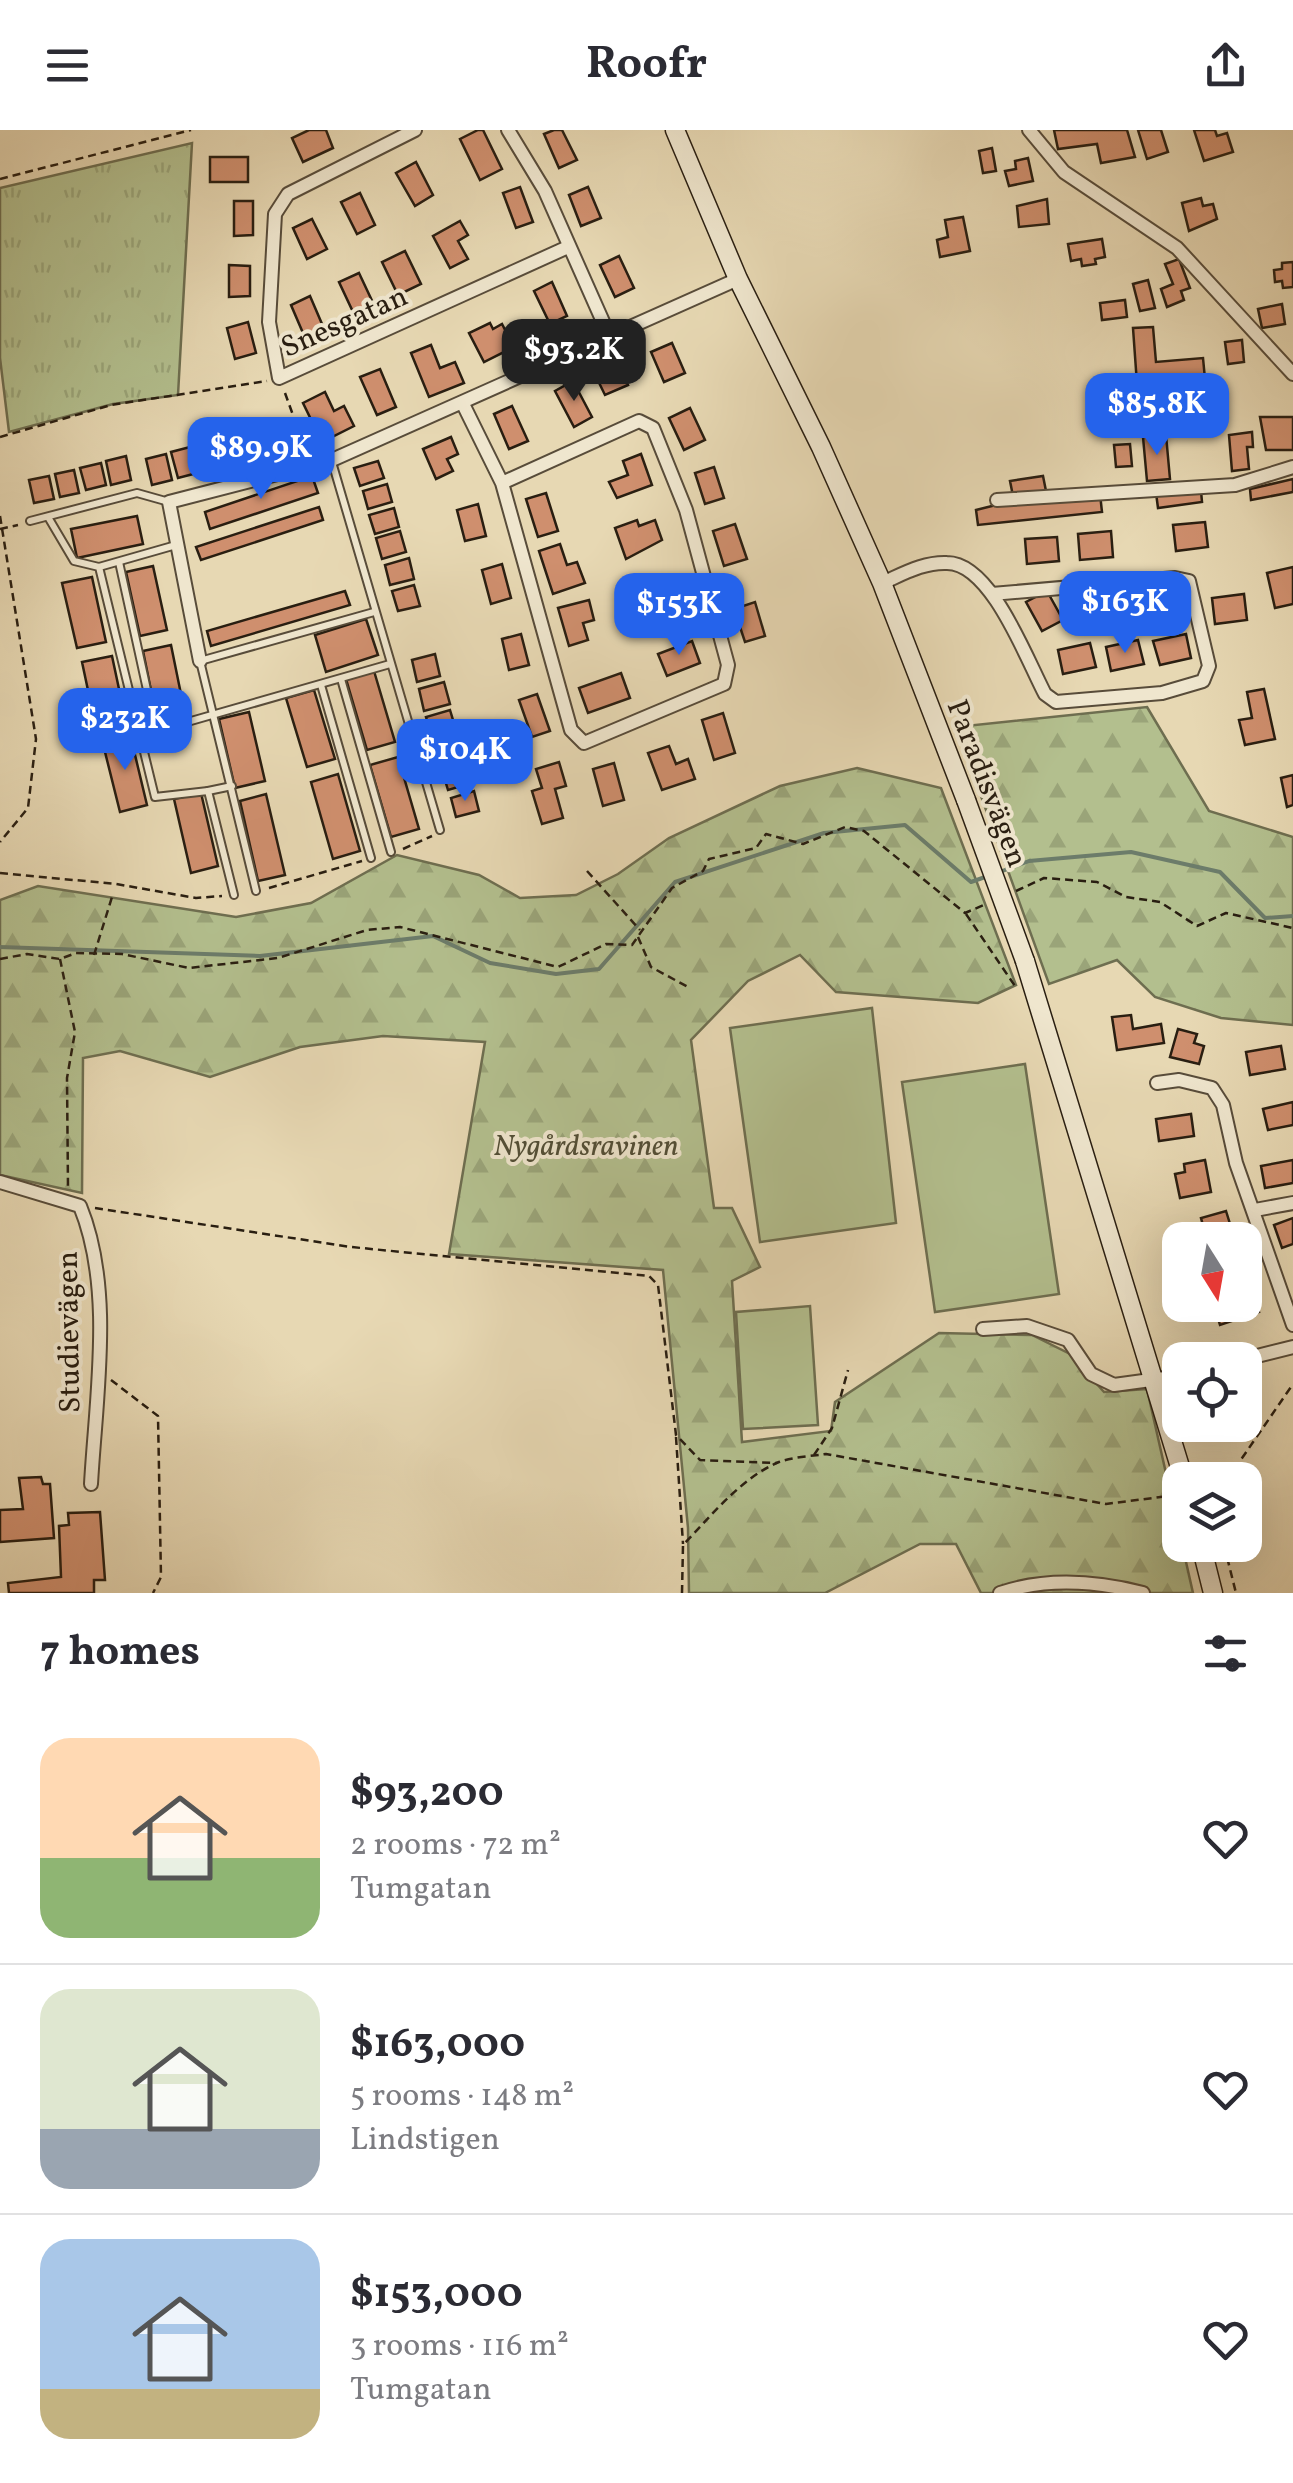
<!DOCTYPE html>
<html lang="en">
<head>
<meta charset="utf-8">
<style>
	body { margin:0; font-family:Vollkorn,serif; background:#f7f7f7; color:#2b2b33; height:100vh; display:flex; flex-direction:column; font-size:38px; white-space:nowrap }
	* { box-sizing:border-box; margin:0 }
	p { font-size:32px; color:#7c7c81 }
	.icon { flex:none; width:55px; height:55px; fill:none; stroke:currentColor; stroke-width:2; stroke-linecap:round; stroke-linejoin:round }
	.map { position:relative; height:1463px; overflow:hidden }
	.details { display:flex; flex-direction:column; background:#fff; flex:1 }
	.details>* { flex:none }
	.needle { width:65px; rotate:169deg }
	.fabs { position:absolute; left:1162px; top:1092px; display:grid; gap:20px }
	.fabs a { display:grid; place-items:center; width:100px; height:100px; border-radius:20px; background:#fff; box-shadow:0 10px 40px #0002; font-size:50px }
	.price { position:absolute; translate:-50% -85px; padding:0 22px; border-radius:20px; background:#2563eb; color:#fff; font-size:32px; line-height:65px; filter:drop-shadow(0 2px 5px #0008) }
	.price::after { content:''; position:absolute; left:50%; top:60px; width:30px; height:22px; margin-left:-15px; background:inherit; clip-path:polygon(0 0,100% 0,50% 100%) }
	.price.current { background:#222; color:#fff }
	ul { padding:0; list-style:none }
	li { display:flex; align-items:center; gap:30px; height:250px; padding:0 40px }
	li+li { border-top:2px solid #e1e1e2 }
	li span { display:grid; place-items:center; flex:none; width:280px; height:200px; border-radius:30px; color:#555 }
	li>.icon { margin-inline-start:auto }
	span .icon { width:120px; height:120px; fill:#fffc; stroke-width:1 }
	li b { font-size:42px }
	h2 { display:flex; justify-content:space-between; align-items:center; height:120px; padding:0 40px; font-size:42px }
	header { display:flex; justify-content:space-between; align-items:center; height:130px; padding:0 40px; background:#fff; font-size:45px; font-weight:700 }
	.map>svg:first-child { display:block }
	.grass { fill:#b3bf8e; stroke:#6e6e50; stroke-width:2.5 }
	.forest { fill:url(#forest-firs); stroke:#6e6e50; stroke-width:2.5 }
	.park { fill:url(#park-tufts); stroke:#6e6e50; stroke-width:2.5 }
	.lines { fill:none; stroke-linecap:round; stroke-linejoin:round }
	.stream { stroke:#6c7c6a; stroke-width:4 }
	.building { fill:#cf8f6e; stroke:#291e11; stroke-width:2.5 }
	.lane-casing { stroke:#584c3a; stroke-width:10 }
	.street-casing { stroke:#584c3a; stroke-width:16 }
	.secondary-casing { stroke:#291e11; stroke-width:21 }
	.path { stroke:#291e11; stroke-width:2.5; stroke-dasharray:8 5; stroke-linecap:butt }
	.lane { stroke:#efe6ce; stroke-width:6 }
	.street { stroke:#efe6ce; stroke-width:12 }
	.secondary { stroke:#efe6ce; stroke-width:18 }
	.secondary-bridge-casing { stroke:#291e11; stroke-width:21; stroke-linecap:butt }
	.secondary-bridge { stroke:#efe6ce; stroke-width:18 }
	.labels { text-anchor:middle; stroke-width:8; stroke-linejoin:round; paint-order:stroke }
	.street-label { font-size:30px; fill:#291e11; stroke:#efe6ce }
	.park-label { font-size:30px; font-style:italic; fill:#524e36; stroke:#efe6ce }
</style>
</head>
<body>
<header><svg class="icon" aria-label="menu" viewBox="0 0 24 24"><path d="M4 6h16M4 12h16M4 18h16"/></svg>Roofr<svg class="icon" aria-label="share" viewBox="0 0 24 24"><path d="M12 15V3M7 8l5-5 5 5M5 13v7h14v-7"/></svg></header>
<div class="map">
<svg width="1293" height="1463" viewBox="0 0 1293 1463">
	<defs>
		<pattern id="forest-firs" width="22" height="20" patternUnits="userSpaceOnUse" patternTransform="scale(2.5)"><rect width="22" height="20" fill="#b3bf8e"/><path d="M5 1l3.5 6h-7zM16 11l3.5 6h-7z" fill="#9aa479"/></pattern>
		<pattern id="park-tufts" width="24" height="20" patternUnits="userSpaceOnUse" patternTransform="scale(2.5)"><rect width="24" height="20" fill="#b3bf8e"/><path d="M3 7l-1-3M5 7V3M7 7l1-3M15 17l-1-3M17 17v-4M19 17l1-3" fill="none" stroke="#9aa479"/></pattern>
	</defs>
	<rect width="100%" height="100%" fill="#e7d8b3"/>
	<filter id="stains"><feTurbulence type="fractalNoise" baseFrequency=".002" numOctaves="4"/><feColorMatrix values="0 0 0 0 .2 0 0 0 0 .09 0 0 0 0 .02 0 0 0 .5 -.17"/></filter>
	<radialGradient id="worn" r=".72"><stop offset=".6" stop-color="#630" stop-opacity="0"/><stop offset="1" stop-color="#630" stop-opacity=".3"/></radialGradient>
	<!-- grass -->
	<g class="grass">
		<path d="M872 878 896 1093 760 1112 730 898Z"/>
		<path d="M1025 934 1059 1164 935 1182 902 952Z"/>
		<path d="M810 1176 818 1295 743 1299 736 1182Z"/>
	</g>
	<!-- forest -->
	<g class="forest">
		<path d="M1147 577 1209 681 1293 707V895L1221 888 1155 867 1117 830 1049 854 956 597Z"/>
		<path d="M857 638 941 658 1016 855 978 873 836 862 800 825 748 851 691 910 714 1078H732L760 1137 732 1151 742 1312 831 1301 835 1272 939 1203 1032 1205 1070 1224 1104 1262 1147 1259 1193 1463H981L956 1414H920L825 1463H689L688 1398 663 1140 449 1124 485 912 383 906 300 917 210 947 120 921 83 928 82 1063 0 1045V770L38 756 236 787 311 773 397 725 479 745 520 768 576 765 618 744 669 708 780 656Z"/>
	</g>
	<!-- park -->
	<path class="park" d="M192 13 178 265 113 274 9 302 0 228V58Z"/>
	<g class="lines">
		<!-- stream -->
		<g class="stream">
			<path d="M997 743 1029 731 1131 722 1220 742 1265 788 1293 786"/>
			<path d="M0 817 260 826 433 806 490 833 556 844 599 839 675 752 824 703 905 695 971 752 988 746"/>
		</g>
	</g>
	<!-- building -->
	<g class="building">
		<path d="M309 0H326L333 18 303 32 292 8Z"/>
		<path d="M478 0H483L502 39 480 50 460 9Z"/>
		<path d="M554 0H562L577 30 559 38 544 4Z"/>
		<path d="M1054 0H1127L1135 27 1101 33 1097 14 1058 19Z"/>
		<path d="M1138 0H1161L1168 22 1147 29Z"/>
		<path d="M1194 0H1215L1217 6 1227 3 1233 22 1204 31Z"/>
		<path d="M992 18 996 41 983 43 979 21Z"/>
		<rect x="210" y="27" width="38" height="25"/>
		<path d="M1028 28 1033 51 1009 56 1005 41 1016 39 1015 31Z"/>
		<path d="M416 32 433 65 415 76 396 43Z"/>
		<path d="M520 57 533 92 516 98 503 63Z"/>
		<path d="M588 57 601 88 581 96 569 65Z"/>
		<path d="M360 63 375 95 357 104 341 72Z"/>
		<path d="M1201 68 1203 76 1213 74 1217 89 1189 101 1182 73Z"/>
		<path d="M1047 69 1049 94 1019 97 1017 76Z"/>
		<path d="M234 71H253V105L234 106Z"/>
		<path d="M963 87 970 121 940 127 937 110 948 107 945 90Z"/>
		<path d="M312 89 327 119 307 129 293 98Z"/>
		<path d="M460 91 468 105 458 111 468 129 450 138 433 106Z"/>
		<path d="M1102 109 1105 127 1095 129 1096 134 1082 136 1081 129 1071 131 1068 114Z"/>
		<path d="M405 121 421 154 398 165 382 132Z"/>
		<path d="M619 126 634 158 615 167 600 135Z"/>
		<path d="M1179 129 1190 158 1181 161 1184 170 1167 177 1161 159 1173 154 1165 134Z"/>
		<path d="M1293 132V157L1283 158 1282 151 1275 152 1274 140 1282 139V133Z"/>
		<path d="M229 135 250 136V166L229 167Z"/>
		<path d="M359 143 374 175 354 184 339 152Z"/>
		<path d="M1148 150 1155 178 1140 181 1133 154Z"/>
		<path d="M552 152 567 186 550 194 534 161Z"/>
		<path d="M310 166 328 208 309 217 291 175Z"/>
		<path d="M1125 170 1127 187 1102 190 1100 173Z"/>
		<path d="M1282 174 1285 194 1262 198 1258 179Z"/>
		<path d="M248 192 256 223 235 229 227 198Z"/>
		<path d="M490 193 493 199 502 194 514 217 484 232 469 203Z"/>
		<path d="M1153 197 1156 232 1203 228 1205 249 1137 254 1133 198Z"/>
		<path d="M1242 210 1244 232 1228 234 1225 212Z"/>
		<path d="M672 213 685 243 664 252 651 222Z"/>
		<path d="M431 215 440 238 455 232 464 253 429 267 411 223Z"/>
		<path d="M612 221 628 255 605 265 589 232Z"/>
		<path d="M380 239 396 277 377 285 360 247Z"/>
		<path d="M573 251 592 287 574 297 555 261Z"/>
		<path d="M325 262 334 281 344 276 354 296 322 312 303 273Z"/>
		<path d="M512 276 528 311 509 319 494 284Z"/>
		<path d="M690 278 705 310 684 320 669 288Z"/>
		<path d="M1260 287H1293V320H1266Z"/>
		<path d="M268 297 274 322 254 327 248 301Z"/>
		<path d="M242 301 249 328 228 333 221 305Z"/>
		<path d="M1252 302 1253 317H1247L1249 339 1232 341 1229 305Z"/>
		<path d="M1166 305 1170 349 1147 351 1143 307Z"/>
		<path d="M216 307 223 333 203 338 196 313Z"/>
		<path d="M451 307 458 324 447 329 453 341 436 349 423 319Z"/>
		<path d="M1130 314 1132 336 1116 337 1114 315Z"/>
		<path d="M190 317 197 343 178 348 171 322Z"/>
		<path d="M166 324 172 350 152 355 146 329Z"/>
		<path d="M641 324 652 355 617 368 609 352 628 345 623 331Z"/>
		<path d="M126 326 131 350 111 355 106 331Z"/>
		<path d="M378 331 384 348 360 356 354 338Z"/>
		<path d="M101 333 106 355 86 360 80 338Z"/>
		<path d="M714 337 724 368 705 374 695 343Z"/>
		<path d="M74 340 79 363 60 367 55 344Z"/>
		<path d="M49 346 54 369 34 373 29 350Z"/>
		<path d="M312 346 318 363 210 399 205 382Z"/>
		<path d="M1043 346 1046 361 1013 366 1010 351Z"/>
		<path d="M1293 349V362L1251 370 1250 359Z"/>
		<path d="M387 354 392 372 368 379 363 361Z"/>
		<path d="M1201 361 1202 372 1158 378 1156 363Z"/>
		<path d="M546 363 558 401 538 407 526 369Z"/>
		<path d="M1100 364 1102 382 978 395 976 380 996 375Z"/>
		<path d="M478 374 486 406 465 411 457 380Z"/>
		<path d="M319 377 323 390 201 430 196 417Z"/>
		<path d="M394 378 399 397 375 404 369 385Z"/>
		<path d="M137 386 143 414 77 428 71 399Z"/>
		<path d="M637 390 639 396 655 390 662 410 626 429 615 398Z"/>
		<path d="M1205 392 1208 417 1176 421 1173 395Z"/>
		<path d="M735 394 747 429 724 436 713 401Z"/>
		<path d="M400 401 406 422 382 429 376 408Z"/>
		<path d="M1111 401 1113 427 1080 430 1078 404Z"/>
		<path d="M1057 407 1059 431 1027 434 1025 409Z"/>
		<path d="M560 414 567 435 577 432 585 453 553 464 539 421Z"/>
		<path d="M409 428 414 449 390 455 385 435Z"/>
		<path d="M502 434 511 468 491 474 482 440Z"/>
		<path d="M153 436 167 500 140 506 126 442Z"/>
		<path d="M1293 437V474L1275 478 1267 443Z"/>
		<path d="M680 446 688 467 642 485 630 455 650 447 654 456Z"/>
		<path d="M92 447 106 512 77 518 62 453Z"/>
		<path d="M414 455 420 476 398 481 392 461Z"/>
		<path d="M345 461 350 475 211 516 207 501Z"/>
		<path d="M1047 461 1063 490 1042 501 1026 472Z"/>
		<path d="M1244 464 1247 490 1215 494 1212 468Z"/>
		<path d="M589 470 594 490 583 493 588 510 569 516 558 478Z"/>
		<path d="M755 472 765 506 745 512 734 479Z"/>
		<path d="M366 489 378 525 326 542 315 505Z"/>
		<path d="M521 504 529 535 509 540 502 509Z"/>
		<path d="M1186 504 1191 528 1160 535 1153 511Z"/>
		<path d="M1138 510 1144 534 1111 541 1106 517Z"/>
		<path d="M692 511 700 533 667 546 658 524Z"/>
		<path d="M1090 513 1096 537 1063 544 1058 520Z"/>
		<path d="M171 515 184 579 156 585 143 521Z"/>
		<path d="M435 524 440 546 417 552 412 530Z"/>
		<path d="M112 526 126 592 96 598 82 532Z"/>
		<path d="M374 541 395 612 367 620 346 549Z"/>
		<path d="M621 543 630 568 588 583 579 558Z"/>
		<path d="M444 552 450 574 424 581 419 559Z"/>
		<path d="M1264 559 1275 609 1245 615 1239 590 1252 588 1247 562Z"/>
		<path d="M314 560 335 629 307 637 286 568Z"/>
		<path d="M537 564 550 601 532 607 519 570Z"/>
		<path d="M450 580 456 600 432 607 426 587Z"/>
		<path d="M249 582 265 651 235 658 219 589Z"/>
		<path d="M723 583 735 623 714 630 702 590Z"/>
		<path d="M130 604 147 675 120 682 102 610Z"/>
		<path d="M457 604 463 627 440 634 434 611Z"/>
		<path d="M669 616 676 634 688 629 695 649 662 660 648 623Z"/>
		<path d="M398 627 419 699 391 707 370 635Z"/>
		<path d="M559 632 566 656 555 659 563 688 542 694 532 661 542 658 536 639Z"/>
		<path d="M466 633 472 653 448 660 442 640Z"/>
		<path d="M614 633 624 670 603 676 593 639Z"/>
		<path d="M338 644 360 721 333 729 311 652Z"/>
		<path d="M1293 645V675L1287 677 1281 648Z"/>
		<path d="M474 661 479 681 456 687 451 668Z"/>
		<path d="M201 663 218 736 191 743 174 669Z"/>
		<path d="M266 664 285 745 258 751 240 671Z"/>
		<path d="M1131 885 1133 899 1161 894 1164 913 1117 920 1112 887Z"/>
		<path d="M1178 899 1197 904 1194 913 1204 916 1199 934 1170 927Z"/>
		<path d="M1281 916 1285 939 1250 945 1246 922Z"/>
		<path d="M1293 972V995L1268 1000 1263 979Z"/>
		<path d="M1191 984 1194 1006 1159 1011 1156 989Z"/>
		<path d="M1205 1030 1211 1062 1180 1068 1175 1044 1185 1042 1184 1034Z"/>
		<path d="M1293 1030V1053L1265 1058 1261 1036Z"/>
		<path d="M1226 1081 1235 1110H1207L1201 1088Z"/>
		<path d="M1293 1088V1114L1282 1118 1274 1095Z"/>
		<path d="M1251 1158 1259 1182 1220 1195 1214 1175H1245V1160Z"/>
		<path d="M41 1347 43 1354H50L54 1408 0 1412V1380L23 1379 19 1348Z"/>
		<path d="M100 1382 105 1450H94V1463H9L8 1453 61 1447 59 1396 69 1395 68 1383Z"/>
	</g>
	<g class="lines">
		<!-- lane casing -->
		<g class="lane-casing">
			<g id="lane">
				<path d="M332 332 440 700"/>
				<path d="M48 387 74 431 99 437 155 667 208 661"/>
				<path d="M30 391 137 363 169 372"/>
				<path d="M119 432 156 601"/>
				<path d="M99 437 176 415"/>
				<path d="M341 549 391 722"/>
				<path d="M321 555 371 728"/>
				<path d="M142 605 390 534"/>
				<path d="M232 656 208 661 234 765"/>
				<path d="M256 761 200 531 374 482"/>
			</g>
		</g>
		<!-- street casing -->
		<g class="street-casing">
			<g id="street">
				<path d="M415 0 288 64 275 84 269 192 279 248 568 117"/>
				<path d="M508 0 545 61 608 203"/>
				<path d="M1029 0 1064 42 1177 118 1293 244"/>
				<path d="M463 274 502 353 639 291 653 298 686 380 728 535 724 554 584 613 571 600 502 353"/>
				<path d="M997 370 1235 355 1293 337"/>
				<path d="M882 453C903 444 923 432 947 433 991 433 1026 528 1045 564L1056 572 1162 563 1203 551 1209 536 1189 451 1175 448 992 464"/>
				<path d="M200 531 169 372 332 330 738 149"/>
				<path d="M1157 953 1179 950 1212 958 1223 975 1236 1033 1293 1195"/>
				<path d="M0 1052 80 1076C114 1159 96 1265 91 1354"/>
				<path d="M1255 1080 1293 1073"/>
				<path d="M983 1199 1027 1196 1068 1210 1091 1244 1114 1255 1180 1246"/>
				<path d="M1241 1230 1293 1217"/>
				<path d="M1000 1463C1047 1447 1096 1451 1143 1463"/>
			</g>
		</g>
		<!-- secondary casing -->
		<g class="secondary-casing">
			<g id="secondary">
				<path d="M675 0 738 149 821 317 882 453 966 670"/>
				<path d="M1025 831 1184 1350"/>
				<path d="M1201 1415 1213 1463"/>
			</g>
		</g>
		<!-- path -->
		<g class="path">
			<path d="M0 49 191 0"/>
			<path d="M285 263 306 321"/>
			<path d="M0 307 111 275 267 251"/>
			<path d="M0 386 36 609 28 678 0 712"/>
			<path d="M0 399 18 395"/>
			<path d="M403 719 432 706"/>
			<path d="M587 741 640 800"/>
			<path d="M0 743 116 754 196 768 222 766"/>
			<path d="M269 758 362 731"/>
			<path d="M1016 761 1044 748 1097 752 1126 767 1160 772 1197 796 1226 783 1293 798"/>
			<path d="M966 784 1015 856"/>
			<path d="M638 807 651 837 688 857"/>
			<path d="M94 825 112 767"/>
			<path d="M0 829 27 824 60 829 76 823 122 824 189 838 278 828 367 800 400 797 558 837 606 814 632 815 672 758 703 741 709 729 756 718 766 704 803 714 845 697 864 701 965 783 986 774"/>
			<path d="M60 829 75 902 67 948 68 1058"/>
			<path d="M95 1078 351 1117 649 1146 658 1155 676 1305 700 1330 777 1333"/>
			<path d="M111 1250 158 1286 161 1447 153 1463"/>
			<path d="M676 1307 683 1414"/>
			<path d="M814 1325 832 1298 848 1240"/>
			<path d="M1227 1350 1293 1254"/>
			<path d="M1224 1415 1236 1463"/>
			<path d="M682 1463 683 1415C710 1387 742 1347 779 1332 793 1327 811 1326 826 1324L1106 1374 1176 1365"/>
		</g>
		<!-- lane -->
		<use href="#lane" class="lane"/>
		<!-- street -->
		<use href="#street" class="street"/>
		<!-- secondary -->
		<use href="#secondary" class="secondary"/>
		<!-- secondary-bridge casing -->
		<g class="secondary-bridge-casing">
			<path id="secondary-bridge" d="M966 670 1025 831"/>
		</g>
		<!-- secondary-bridge -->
		<use href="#secondary-bridge" class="secondary-bridge"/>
	</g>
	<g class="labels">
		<!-- street labels -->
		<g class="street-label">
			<text transform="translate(344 191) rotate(-24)" y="10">Snesgatan</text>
			<text transform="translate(988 653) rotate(69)" y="10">Paradisvägen</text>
			<text transform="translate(68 1202) rotate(-91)" y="10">Studievägen</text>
		</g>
		<!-- park labels -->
		<g class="park-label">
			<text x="586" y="1025">Nygårdsravinen</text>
		</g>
	</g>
	<rect width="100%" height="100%" filter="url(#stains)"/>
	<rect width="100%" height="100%" fill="url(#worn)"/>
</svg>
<div class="fabs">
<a><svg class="needle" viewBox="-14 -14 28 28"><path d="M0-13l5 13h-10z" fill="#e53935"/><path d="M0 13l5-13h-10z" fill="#7c7c81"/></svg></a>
<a><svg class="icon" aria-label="locate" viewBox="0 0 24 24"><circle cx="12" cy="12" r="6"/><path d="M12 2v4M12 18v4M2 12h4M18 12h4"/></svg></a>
<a><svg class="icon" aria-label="layers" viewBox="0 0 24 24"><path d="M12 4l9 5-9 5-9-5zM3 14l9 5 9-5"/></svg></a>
</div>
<b class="price current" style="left:574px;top:274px">$93.2K</b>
<b class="price" style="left:1157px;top:328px">$85.8K</b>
<b class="price" style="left:261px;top:372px">$89.9K</b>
<b class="price" style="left:1125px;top:526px">$163K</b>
<b class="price" style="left:679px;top:528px">$153K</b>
<b class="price" style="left:125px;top:643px">$232K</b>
<b class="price" style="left:465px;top:674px">$104K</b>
</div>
<section class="details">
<h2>7 homes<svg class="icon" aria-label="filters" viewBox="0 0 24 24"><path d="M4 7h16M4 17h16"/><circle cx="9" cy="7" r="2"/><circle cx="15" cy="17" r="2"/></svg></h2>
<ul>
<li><span style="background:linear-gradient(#ffd9b3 60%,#8fb573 0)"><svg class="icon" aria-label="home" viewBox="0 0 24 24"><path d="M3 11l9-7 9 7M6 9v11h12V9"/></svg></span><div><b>$93,200</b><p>2 rooms · 72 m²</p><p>Tumgatan</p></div><svg class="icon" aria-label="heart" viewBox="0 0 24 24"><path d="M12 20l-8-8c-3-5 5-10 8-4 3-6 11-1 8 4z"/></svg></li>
<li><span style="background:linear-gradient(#dfe7d0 70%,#9aa5b1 0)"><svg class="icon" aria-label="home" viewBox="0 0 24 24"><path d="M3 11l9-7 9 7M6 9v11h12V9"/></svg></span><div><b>$163,000</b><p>5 rooms · 148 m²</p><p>Lindstigen</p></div><svg class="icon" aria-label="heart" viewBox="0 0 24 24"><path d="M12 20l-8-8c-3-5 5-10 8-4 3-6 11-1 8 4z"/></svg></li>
<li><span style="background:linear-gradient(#a9c7e8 75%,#c2b280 0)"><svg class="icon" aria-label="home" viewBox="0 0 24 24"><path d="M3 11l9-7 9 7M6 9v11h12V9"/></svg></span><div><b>$153,000</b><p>3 rooms · 116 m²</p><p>Tumgatan</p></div><svg class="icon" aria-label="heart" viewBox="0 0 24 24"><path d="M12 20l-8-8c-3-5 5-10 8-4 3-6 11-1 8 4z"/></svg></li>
</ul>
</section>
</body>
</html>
